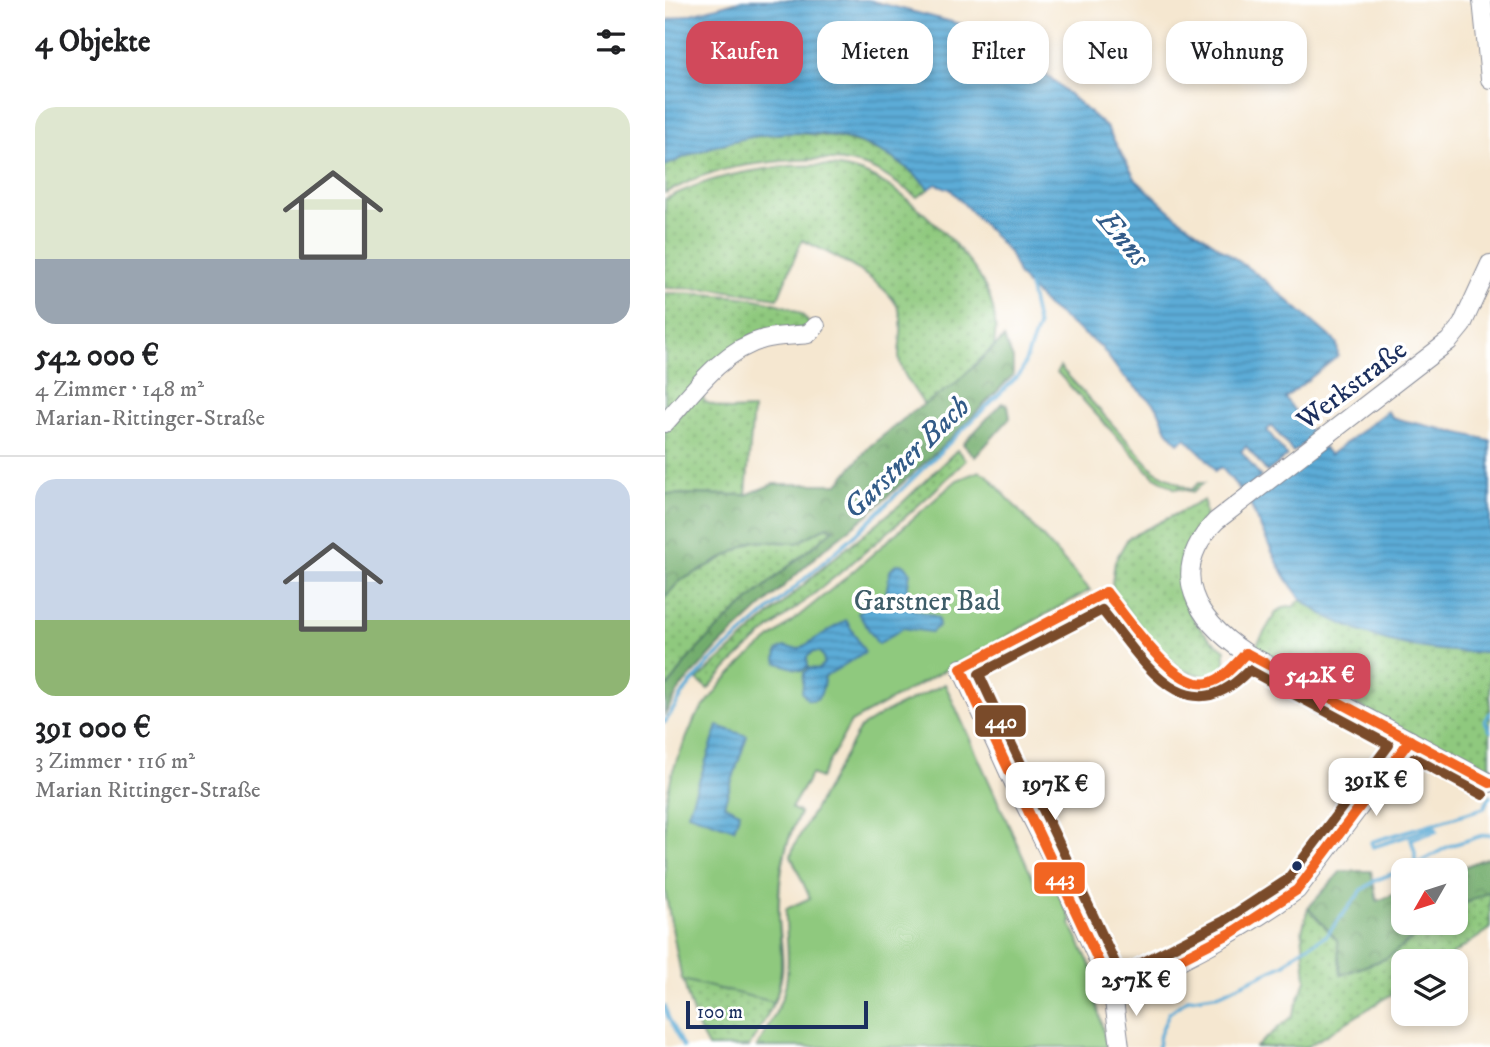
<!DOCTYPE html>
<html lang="de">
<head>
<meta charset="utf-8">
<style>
	body { margin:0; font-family:"IM FELL DW Pica",serif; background:#f6f6f6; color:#202124; height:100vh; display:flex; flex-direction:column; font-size:26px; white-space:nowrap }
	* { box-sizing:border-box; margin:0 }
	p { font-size:23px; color:#757577 }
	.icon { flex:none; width:38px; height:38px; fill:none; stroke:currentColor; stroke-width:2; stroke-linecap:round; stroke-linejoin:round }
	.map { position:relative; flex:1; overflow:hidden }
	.details { display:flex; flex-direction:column; background:#fff; width:665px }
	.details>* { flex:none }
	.hud { position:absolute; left:21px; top:21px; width:665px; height:63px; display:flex; gap:14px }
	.needle { width:46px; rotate:231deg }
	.tools { position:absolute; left:726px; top:858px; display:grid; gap:14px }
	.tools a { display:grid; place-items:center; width:77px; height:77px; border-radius:14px; background:#fff; box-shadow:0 4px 10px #0003; font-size:35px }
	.scale { position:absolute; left:21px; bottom:18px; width:182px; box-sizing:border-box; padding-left:7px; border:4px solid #1b2f5e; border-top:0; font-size:19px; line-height:24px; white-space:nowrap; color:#1b2f5e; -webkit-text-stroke:5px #fff; paint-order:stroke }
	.price { position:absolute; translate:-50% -60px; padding:0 16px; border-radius:14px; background:#fff; color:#222; font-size:23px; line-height:46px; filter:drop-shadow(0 2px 4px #0008) }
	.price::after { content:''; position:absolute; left:50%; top:42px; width:21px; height:16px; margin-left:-10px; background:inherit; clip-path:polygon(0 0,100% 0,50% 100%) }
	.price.current { background:#d1495b; color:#fff }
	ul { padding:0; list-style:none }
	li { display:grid; align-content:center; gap:14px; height:371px; padding:0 35px }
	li+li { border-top:2px solid #e0e0e0 }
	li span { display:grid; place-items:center; height:217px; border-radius:21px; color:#555 }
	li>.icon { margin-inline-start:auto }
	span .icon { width:126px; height:126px; fill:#fffc; stroke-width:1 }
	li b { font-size:30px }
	h2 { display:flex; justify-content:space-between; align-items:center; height:84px; padding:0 35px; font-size:30px }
	.tag { padding:0 24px; border-radius:21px; background:#fff; box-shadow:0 4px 10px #0003; font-size:24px; line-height:63px }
	.tag.current { background:#d1495b; color:#fff }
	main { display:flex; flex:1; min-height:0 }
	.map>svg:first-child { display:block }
	.grass { fill:url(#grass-dots); stroke:#557c6e; stroke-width:2 }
	.forest { fill:url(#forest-crowns); stroke:#476e66; stroke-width:2 }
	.green { fill:#8fc97e; stroke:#557c6e; stroke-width:2 }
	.water { fill:url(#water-rules); stroke:#3c6e9a; stroke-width:2 }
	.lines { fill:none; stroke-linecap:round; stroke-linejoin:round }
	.stream { stroke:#5cacd7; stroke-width:3.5 }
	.minor-casing { stroke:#888b97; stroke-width:20 }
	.minor { stroke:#fff; stroke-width:18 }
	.bus-1-casing { stroke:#fff; stroke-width:16 }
	.bus-2-casing { stroke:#fff; stroke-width:16 }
	.bus-1 { stroke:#f26522; stroke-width:10 }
	.bus-2 { stroke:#7a4b2a; stroke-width:10 }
	.bus-dot { fill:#1b2f5e; stroke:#fff; stroke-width:2.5 }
	.labels { text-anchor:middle; stroke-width:7; stroke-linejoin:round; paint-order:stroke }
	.street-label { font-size:28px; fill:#1b2f5e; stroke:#fff }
	.park-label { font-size:28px; fill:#3e5d68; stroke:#fff }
	.water-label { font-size:30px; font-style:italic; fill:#325b88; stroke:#fff }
	.line-badge { stroke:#fff; stroke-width:2.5 }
	.badge-label { font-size:19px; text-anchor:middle; font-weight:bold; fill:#fff }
</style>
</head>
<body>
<main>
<section class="details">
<h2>4 Objekte<svg class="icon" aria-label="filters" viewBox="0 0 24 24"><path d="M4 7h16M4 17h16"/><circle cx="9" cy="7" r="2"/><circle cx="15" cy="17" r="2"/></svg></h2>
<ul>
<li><span style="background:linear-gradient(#dfe7d0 70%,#9aa5b1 0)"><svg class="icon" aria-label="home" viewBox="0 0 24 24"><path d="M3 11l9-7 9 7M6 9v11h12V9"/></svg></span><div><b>542 000 €</b><p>4 Zimmer · 148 m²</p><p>Marian-Rittinger-Straße</p></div></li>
<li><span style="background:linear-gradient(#c9d6e8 65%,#8fb573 0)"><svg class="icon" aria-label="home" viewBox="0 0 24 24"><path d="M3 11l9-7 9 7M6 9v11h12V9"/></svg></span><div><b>391 000 €</b><p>3 Zimmer · 116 m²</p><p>Marian Rittinger-Straße</p></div></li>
</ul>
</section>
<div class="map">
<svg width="825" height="1047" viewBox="0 0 825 1047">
	<defs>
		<pattern id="grass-dots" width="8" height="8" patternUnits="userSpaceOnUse" patternTransform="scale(1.75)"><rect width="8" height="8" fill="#8fc97e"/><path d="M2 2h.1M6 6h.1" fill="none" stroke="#74a46a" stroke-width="1.8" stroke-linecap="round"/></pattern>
		<pattern id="forest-crowns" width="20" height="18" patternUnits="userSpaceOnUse" patternTransform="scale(1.75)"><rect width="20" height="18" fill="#73ad6d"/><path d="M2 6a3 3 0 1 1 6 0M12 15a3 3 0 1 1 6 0" fill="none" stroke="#5e8d5d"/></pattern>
		<pattern id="water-rules" width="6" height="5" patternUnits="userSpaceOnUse" patternTransform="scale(1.75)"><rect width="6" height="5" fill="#5cacd7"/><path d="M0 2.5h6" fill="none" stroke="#4b8cb2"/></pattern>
	</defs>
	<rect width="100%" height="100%" fill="#fff"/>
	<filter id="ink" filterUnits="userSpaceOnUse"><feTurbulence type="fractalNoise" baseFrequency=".0143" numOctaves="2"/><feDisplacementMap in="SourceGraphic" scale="14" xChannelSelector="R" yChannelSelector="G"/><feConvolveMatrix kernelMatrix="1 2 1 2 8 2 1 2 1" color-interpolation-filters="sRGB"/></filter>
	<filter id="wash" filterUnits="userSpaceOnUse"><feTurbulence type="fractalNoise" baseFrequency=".00686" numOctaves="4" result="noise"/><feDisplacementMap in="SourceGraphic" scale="28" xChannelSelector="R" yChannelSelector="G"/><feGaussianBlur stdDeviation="1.57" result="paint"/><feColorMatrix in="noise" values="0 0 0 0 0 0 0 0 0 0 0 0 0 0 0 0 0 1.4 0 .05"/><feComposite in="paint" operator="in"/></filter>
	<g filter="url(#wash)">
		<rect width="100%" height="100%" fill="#f5e7d0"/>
		<!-- grass -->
		<g class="grass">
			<path d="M121 133C176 134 226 146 264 189L252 197C234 185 216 170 196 165 156 153 73 163 34 177 23 182 11 188 0 193V166C39 147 77 135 121 133Z"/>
			<path d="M124 166C148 165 175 164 198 173 239 188 303 250 321 289 330 307 332 327 329 346L290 384 259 405C251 391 235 373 234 357 234 342 239 328 235 313 227 283 165 253 137 240L113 298 49 289 0 288V199C46 177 74 172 124 166Z"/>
			<path d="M0 293C28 294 139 293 145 327L105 334 0 417Z"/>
			<path d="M395 367 490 471 526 490 534 483H539L528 492 513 488 511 489 488 476 392 372Z"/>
			<path d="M35 392 40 402 63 410 88 409 81 495 0 494V431Z"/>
			<path d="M292 450 301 460C257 504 208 546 160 585 119 618 77 648 43 689L32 680 162 564 237 503Z"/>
			<path d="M539 500 541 520C505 569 508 614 560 650V668L543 677 517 670 486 640 449 593 447 583 450 561 463 538Z"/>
			<path d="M163 526 170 529C122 566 69 611 27 655 16 665 13 680 0 688V597L15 581 89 541 132 543Z"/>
			<path d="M636 599C668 625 704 632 743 640 771 646 797 653 825 652V777L595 652 591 646 612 611 623 606 628 607Z"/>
			<path d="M30 718 147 773 126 808 135 813C118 845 113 882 114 919 115 936 119 955 117 973 114 1000 97 1024 84 1047H43C3 979 0 833 12 759L17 760Z"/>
			<path d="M825 891V929L778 961H738V987L642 1047H591L627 1016 641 980 637 931 643 908 672 940 676 975 722 958 769 922H791V908Z"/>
		</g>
		<!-- forest -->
		<g class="forest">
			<path d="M339 338 348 359V375L280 444 201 516 158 550 54 646 16 687 0 714V688C13 680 16 665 27 655 70 609 121 569 169 529L162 526 132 543 89 541 15 581 0 597V494L81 495 108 484H173L204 447 246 413 290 384Z"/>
			<path d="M337 403 343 405 345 418 310 457 298 444Z"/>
			<path d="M821 858H825V891L791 908V870Z"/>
			<path d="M676 871H706L712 901 738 891V922H769L722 958 676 975 672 940 643 908Z"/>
		</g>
		<!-- green -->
		<g class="green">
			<path d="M314 471 323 476 425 590 186 722 155 778 146 774 126 808 135 813C117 846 112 883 114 920 115 949 120 975 109 1002L17 980 0 891V804L8 770 30 718 60 680 83 657 178 580 292 480Z"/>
			<path d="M280 684 373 890 388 883 407 921 405 923 437 990 429 993 442 1047H92C104 1025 120 1001 122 976 125 954 120 931 121 909L145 898 126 856 129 846 195 728 221 712Z"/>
		</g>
		<!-- water -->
		<g class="water">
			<path d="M78 0H203L337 35 442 128 471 180 511 216 597 278 672 343 673 356 620 398 649 436 628 452 607 426 602 430 622 456 602 472 581 446 576 451 596 477 577 492 556 467 550 471C546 460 529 448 521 438L513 443 502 430 492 407 457 375 436 347 381 305 354 276 344 252 285 189 271 184 264 189C196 111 83 125 0 166V21Z"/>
			<path d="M722 411 728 418 825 440V652C773 653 725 646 678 624 664 618 648 610 637 599 615 576 599 533 585 504L658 447 665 455Z"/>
			<path d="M231 564 240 565 245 572 240 605C249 613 263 611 273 618L274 626 266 632 238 628 213 644 193 613 221 594 225 571Z"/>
			<path d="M181 620 200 652 160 677C157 689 157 704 142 699L137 692 139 673 144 668 154 669 159 663 158 656 154 652H148L142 657 143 666 137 671 113 663 111 660 112 651 119 647 134 649Z"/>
			<path d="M53 726 82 736 59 805 75 812 69 829 23 813Z"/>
		</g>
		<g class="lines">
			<!-- stream -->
			<g class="stream">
				<path d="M825 713 820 721 825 731"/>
				<path d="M0 722 22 688 45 662 194 531 356 373 373 327 364 285"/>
				<path d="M750 865V852L746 839 772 831 770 827 708 847 706 842 819 808 825 796"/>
				<path d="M0 1006 3 1017 18 1047"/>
				<path d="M493 1047 495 1034 504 1013 523 999 555 994 620 964 634 951 661 936 697 890 711 880 750 865 784 846 819 835H825"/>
			</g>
		</g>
	</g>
	<g filter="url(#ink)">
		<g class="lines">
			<!-- minor casing -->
			<g class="minor-casing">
				<g id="minor">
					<path d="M817 0 825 79"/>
					<path d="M825 264 797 325 784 341 551 521C501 572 531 620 581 653L825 783"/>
					<path d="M0 423C28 392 57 350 99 339 114 335 128 336 143 334L151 326"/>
					<path d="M296 668 346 777 389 862 448 993 455 1047"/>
					<path d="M448 993C511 963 576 932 632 890L745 740"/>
				</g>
			</g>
			<!-- minor -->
			<use href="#minor" class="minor"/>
			<!-- bus-1 casing -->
			<g class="bus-1-casing">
				<g id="bus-1">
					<path d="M441 592C461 616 509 691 543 683 559 679 570 665 581 653"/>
					<path d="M581 653 825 783"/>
					<path d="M296 668C346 777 399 884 448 993"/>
					<path d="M296 668 441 592"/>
					<path d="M448 993 566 933 632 890 745 740"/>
				</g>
			</g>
			<!-- bus-2 casing -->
			<g class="bus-2-casing">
				<g id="bus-2">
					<path d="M437 610C477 658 519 738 584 670L724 745 622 880 559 921 455 974C410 873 360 775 314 674Z"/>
					<path d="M749 758 818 795"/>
				</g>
			</g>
			<!-- bus-1 -->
			<use href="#bus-1" class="bus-1"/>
			<!-- bus-2 -->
			<use href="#bus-2" class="bus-2"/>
		</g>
	</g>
	<!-- markers -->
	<circle class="bus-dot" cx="632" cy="866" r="6"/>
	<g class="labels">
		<!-- street labels -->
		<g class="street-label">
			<text transform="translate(686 384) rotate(-37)" y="10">Werkstraße</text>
		</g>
		<!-- park labels -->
		<g class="park-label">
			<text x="262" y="610">Garstner Bad</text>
		</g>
		<!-- water labels -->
		<g class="water-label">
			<text transform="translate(459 238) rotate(50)" y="10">Enns</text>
			<text transform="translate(241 457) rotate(-44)" y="10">Garstner Bach</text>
		</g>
	</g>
	<g class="line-badge">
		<rect x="309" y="704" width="53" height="34" rx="7" fill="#7a4b2a"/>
		<rect x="368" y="861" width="53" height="34" rx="7" fill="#f26522"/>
	</g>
	<g class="badge-label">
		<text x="336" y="728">440</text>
		<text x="395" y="885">443</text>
	</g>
</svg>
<div class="tools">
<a><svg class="needle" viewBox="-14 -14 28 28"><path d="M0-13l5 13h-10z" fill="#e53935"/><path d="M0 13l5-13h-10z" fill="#757577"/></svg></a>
<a><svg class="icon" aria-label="layers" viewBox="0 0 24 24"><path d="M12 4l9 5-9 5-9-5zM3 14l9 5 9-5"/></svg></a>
</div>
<div class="scale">100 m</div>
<b class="price current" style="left:655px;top:713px">542K €</b>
<b class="price" style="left:711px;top:818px">391K €</b>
<b class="price" style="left:390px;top:822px">197K €</b>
<b class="price" style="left:471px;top:1018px">257K €</b>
<div class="hud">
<a class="tag current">Kaufen</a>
<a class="tag">Mieten</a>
<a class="tag">Filter</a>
<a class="tag">Neu</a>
<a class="tag">Wohnung</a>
</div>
</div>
</main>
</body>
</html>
